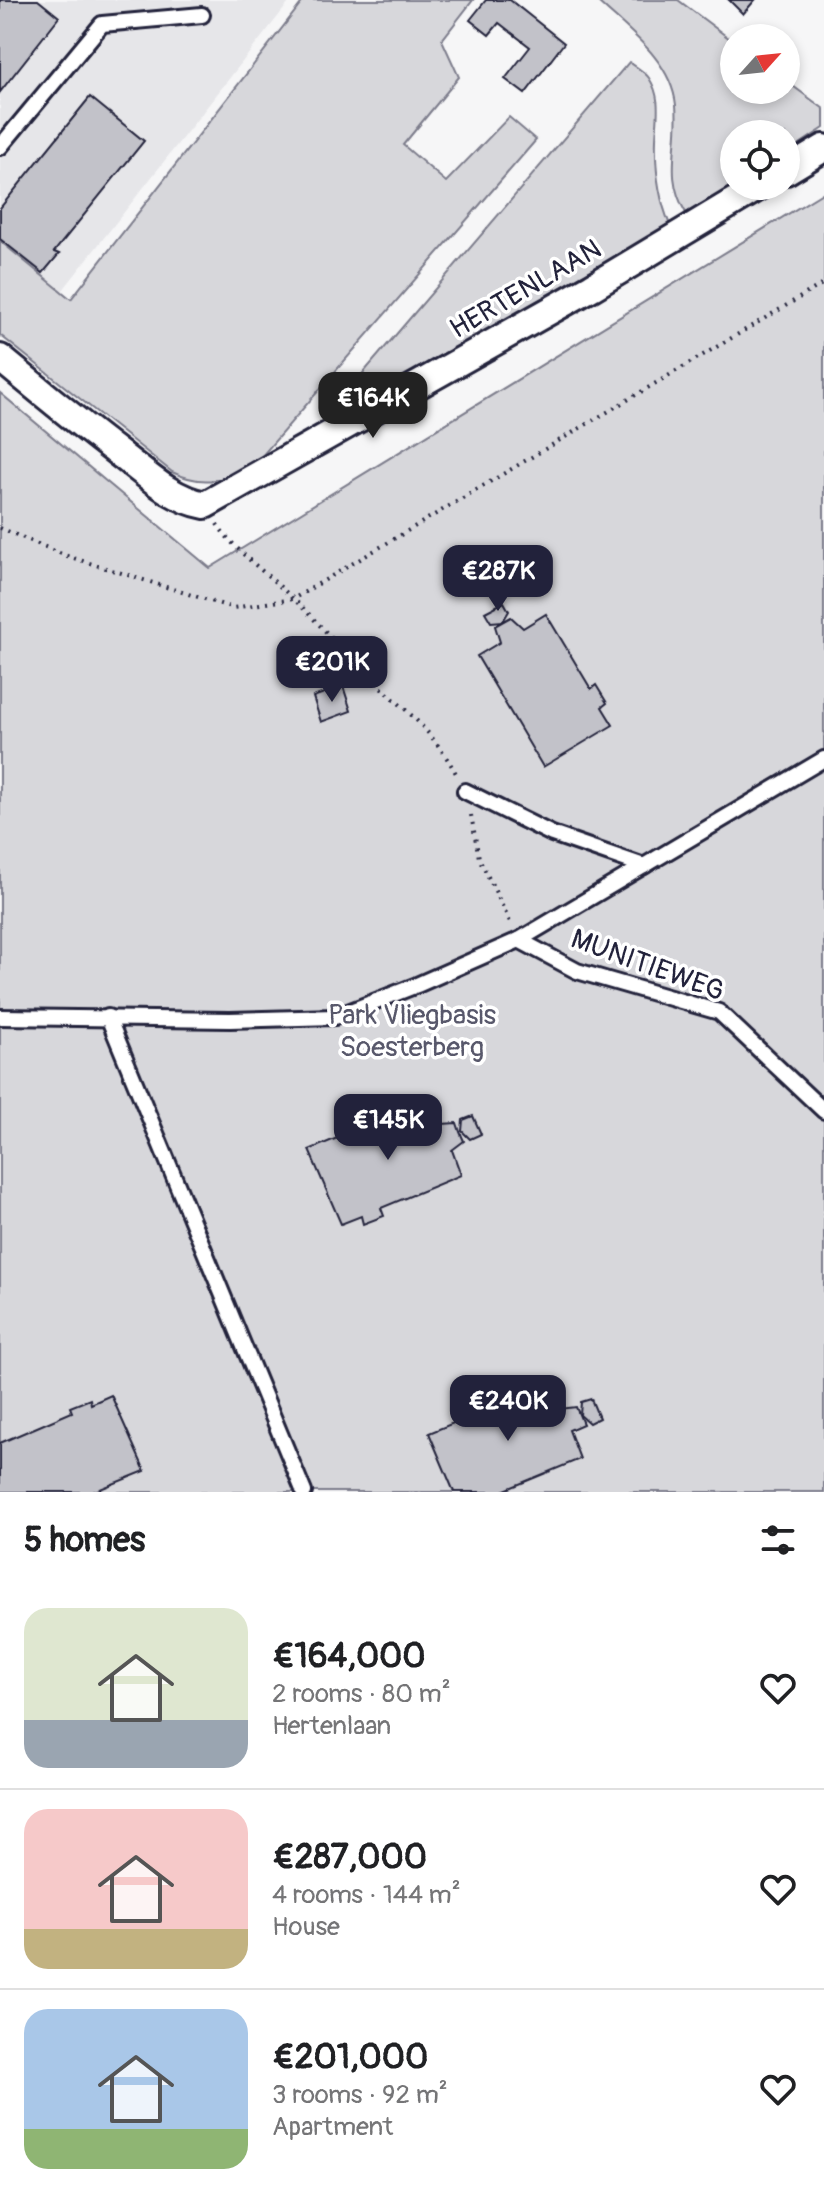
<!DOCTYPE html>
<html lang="en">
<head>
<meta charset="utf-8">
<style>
	body { margin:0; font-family:Pangolin,sans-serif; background:#f6f6f6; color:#202124; height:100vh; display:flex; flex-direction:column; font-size:30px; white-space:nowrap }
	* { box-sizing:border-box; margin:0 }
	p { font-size:26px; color:#757577 }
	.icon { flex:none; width:44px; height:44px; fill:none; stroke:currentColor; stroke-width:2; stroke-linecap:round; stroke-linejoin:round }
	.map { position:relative; height:1492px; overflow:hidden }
	.side { display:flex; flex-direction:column; background:#fff; flex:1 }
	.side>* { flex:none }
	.needle { width:52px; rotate:63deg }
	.controls { position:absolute; left:720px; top:24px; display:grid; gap:16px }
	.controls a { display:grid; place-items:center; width:80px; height:80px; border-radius:50%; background:#fff; box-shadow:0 4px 12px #0003; font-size:40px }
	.price { position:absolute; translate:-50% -68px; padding:0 18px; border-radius:16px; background:#22223b; color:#fff; font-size:26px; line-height:52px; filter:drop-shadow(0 2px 4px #0008) }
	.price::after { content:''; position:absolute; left:50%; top:48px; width:24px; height:18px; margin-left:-12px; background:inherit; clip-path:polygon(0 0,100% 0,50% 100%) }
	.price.on { background:#222; color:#fff }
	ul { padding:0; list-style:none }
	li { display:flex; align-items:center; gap:24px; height:200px; padding:0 24px }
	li+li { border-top:2px solid #e0e0e0 }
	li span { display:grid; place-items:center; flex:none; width:224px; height:160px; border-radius:24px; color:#555 }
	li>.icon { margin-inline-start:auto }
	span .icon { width:96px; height:96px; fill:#fffc; stroke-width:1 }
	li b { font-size:34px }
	h2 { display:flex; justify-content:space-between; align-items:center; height:96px; padding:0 24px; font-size:34px }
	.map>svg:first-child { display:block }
	.built { fill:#e6e6e9 }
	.green { fill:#d7d7db; stroke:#7c7c8b; stroke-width:2 }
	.building { fill:#c2c2c9; stroke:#22223b; stroke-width:2 }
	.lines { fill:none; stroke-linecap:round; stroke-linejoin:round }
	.lane-casing { stroke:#22223b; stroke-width:20 }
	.street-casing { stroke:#22223b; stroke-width:32 }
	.path { stroke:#22223b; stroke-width:4; stroke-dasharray:2 6; stroke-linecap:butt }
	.lane { stroke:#fff; stroke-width:14 }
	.street { stroke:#fff; stroke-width:26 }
	.labels { text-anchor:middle; stroke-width:7; stroke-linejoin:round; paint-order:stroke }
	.street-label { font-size:28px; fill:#22223b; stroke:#fff }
	.park-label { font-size:28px; fill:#58586b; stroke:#fff }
</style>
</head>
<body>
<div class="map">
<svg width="824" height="1492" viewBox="0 0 824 1492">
	<rect width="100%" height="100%" fill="#f6f6f7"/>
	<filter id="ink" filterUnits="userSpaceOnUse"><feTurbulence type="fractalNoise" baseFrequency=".0125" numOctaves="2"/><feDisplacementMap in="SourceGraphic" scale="16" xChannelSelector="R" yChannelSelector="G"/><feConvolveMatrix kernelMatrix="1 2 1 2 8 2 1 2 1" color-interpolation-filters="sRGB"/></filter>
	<g filter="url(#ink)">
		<!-- built -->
		<path class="built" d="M0 0H291L44 314 0 277Z"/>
		<!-- green -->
		<g class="green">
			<path d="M304 0H473L442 40 459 77 403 145 446 182 509 117 536 140 255 464C226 481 203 487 172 472L0 335V241L71 299Z"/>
			<path d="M596 0H678L734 42V90H786V81L824 109V128L786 153V134H734V186L686 213C663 175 680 146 676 105 671 59 627 30 596 0Z"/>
			<path d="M629 62C636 67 644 71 649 78 662 98 657 117 656 139 655 169 658 197 670 225L317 427Z"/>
			<path d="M824 192V1492H0V393L210 568Z"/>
		</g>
		<!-- building -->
		<g class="building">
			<path d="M0 0H38L59 17 0 92Z"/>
			<path d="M486 0H510L564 43 525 94 505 79 530 47 499 23 489 35 470 20Z"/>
			<path d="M729 0H755L743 14Z"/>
			<path d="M90 97 144 141 54 252 59 254 43 273 0 239V208Z"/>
			<path d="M504 602 509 611 503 621 491 622 485 612Z"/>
			<path d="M546 614 591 689 596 685 607 703 602 707 613 725 543 767 477 656 500 642 495 626 511 617 523 628Z"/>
			<path d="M343 686 351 711 321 722 313 697Z"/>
			<path d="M431 1098 441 1124 457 1123 460 1132 464 1141 452 1150 461 1175 381 1208 384 1216 363 1224 361 1216 341 1224 309 1150Z"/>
			<path d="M473 1116 481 1134 470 1139 462 1131 463 1120Z"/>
			<path d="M549 1384 560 1409 576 1407 583 1424 569 1430 580 1459 500 1492H454L429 1433Z"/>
			<path d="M111 1395 145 1471 93 1492H0V1443L72 1412 70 1407 90 1399 91 1404Z"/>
			<path d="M591 1399 599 1418 589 1423 580 1415 581 1402Z"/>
		</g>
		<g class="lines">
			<!-- lane casing -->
			<g class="lane-casing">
				<g id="lane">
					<path d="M0 147 102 24 202 15"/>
					<path d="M465 791 552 834 644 866"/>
					<path d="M519 940 577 971 719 1012 824 1111"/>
					<path d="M0 1017 230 1020 335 1017 417 985 519 940 824 759"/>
					<path d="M108 1017 304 1492"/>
				</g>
			</g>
			<!-- street casing -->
			<g class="street-casing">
				<g id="street">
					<path d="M786 171 824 148"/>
					<path d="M0 358C40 391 80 424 121 455 147 475 172 499 205 505L592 287 760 186"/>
				</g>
			</g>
			<!-- path -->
			<g class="path">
				<path d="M217 524C235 551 264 571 287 593 313 616 335 643 360 668 401 707 430 725 458 777"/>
				<path d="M0 528 64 555 233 608 293 599 824 283"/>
				<path d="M471 815 479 858 512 926"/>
			</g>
			<!-- lane -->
			<use href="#lane" class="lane"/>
			<!-- street -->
			<use href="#street" class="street"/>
		</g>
	</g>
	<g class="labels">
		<!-- street labels -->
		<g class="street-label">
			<text transform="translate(525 288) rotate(-30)" y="10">HERTENLAAN</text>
			<text transform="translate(648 964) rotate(20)" y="10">MUNITIEWEG</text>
		</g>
		<!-- park labels -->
		<g class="park-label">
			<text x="412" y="1024">Park Vliegbasis<tspan x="412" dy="32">Soesterberg</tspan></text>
		</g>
	</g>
</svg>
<div class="controls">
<a><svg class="needle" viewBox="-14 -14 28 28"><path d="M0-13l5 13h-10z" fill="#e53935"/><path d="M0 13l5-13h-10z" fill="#757577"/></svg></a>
<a><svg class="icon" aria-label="locate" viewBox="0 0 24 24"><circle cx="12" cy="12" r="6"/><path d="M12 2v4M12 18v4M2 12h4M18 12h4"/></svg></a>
</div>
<b class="price on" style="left:373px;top:440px">€164K</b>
<b class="price" style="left:498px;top:613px">€287K</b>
<b class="price" style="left:332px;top:704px">€201K</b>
<b class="price" style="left:388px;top:1162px">€145K</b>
<b class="price" style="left:508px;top:1443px">€240K</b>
</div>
<section class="side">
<h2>5 homes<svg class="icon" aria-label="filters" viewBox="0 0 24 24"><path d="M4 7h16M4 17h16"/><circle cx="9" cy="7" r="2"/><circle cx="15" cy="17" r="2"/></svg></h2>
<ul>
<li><span style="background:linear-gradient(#dfe7d0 70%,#9aa5b1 0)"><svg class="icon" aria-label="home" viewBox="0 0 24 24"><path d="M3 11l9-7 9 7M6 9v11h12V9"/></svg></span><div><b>€164,000</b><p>2 rooms · 80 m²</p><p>Hertenlaan</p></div><svg class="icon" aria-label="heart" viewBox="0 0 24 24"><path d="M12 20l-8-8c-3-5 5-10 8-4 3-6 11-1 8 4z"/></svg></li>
<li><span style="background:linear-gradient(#f6c9c9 75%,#c2b280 0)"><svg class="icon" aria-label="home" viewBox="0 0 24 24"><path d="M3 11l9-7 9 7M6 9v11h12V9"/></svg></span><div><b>€287,000</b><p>4 rooms · 144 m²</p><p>House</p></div><svg class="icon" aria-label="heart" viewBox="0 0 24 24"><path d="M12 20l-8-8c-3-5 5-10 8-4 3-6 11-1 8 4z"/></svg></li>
<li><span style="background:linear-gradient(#a9c7e8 75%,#8fb573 0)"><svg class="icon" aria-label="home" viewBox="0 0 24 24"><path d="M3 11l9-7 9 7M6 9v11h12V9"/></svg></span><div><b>€201,000</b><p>3 rooms · 92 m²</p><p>Apartment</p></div><svg class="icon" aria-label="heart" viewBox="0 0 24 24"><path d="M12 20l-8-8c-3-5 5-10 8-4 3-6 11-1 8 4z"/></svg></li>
</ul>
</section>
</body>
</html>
